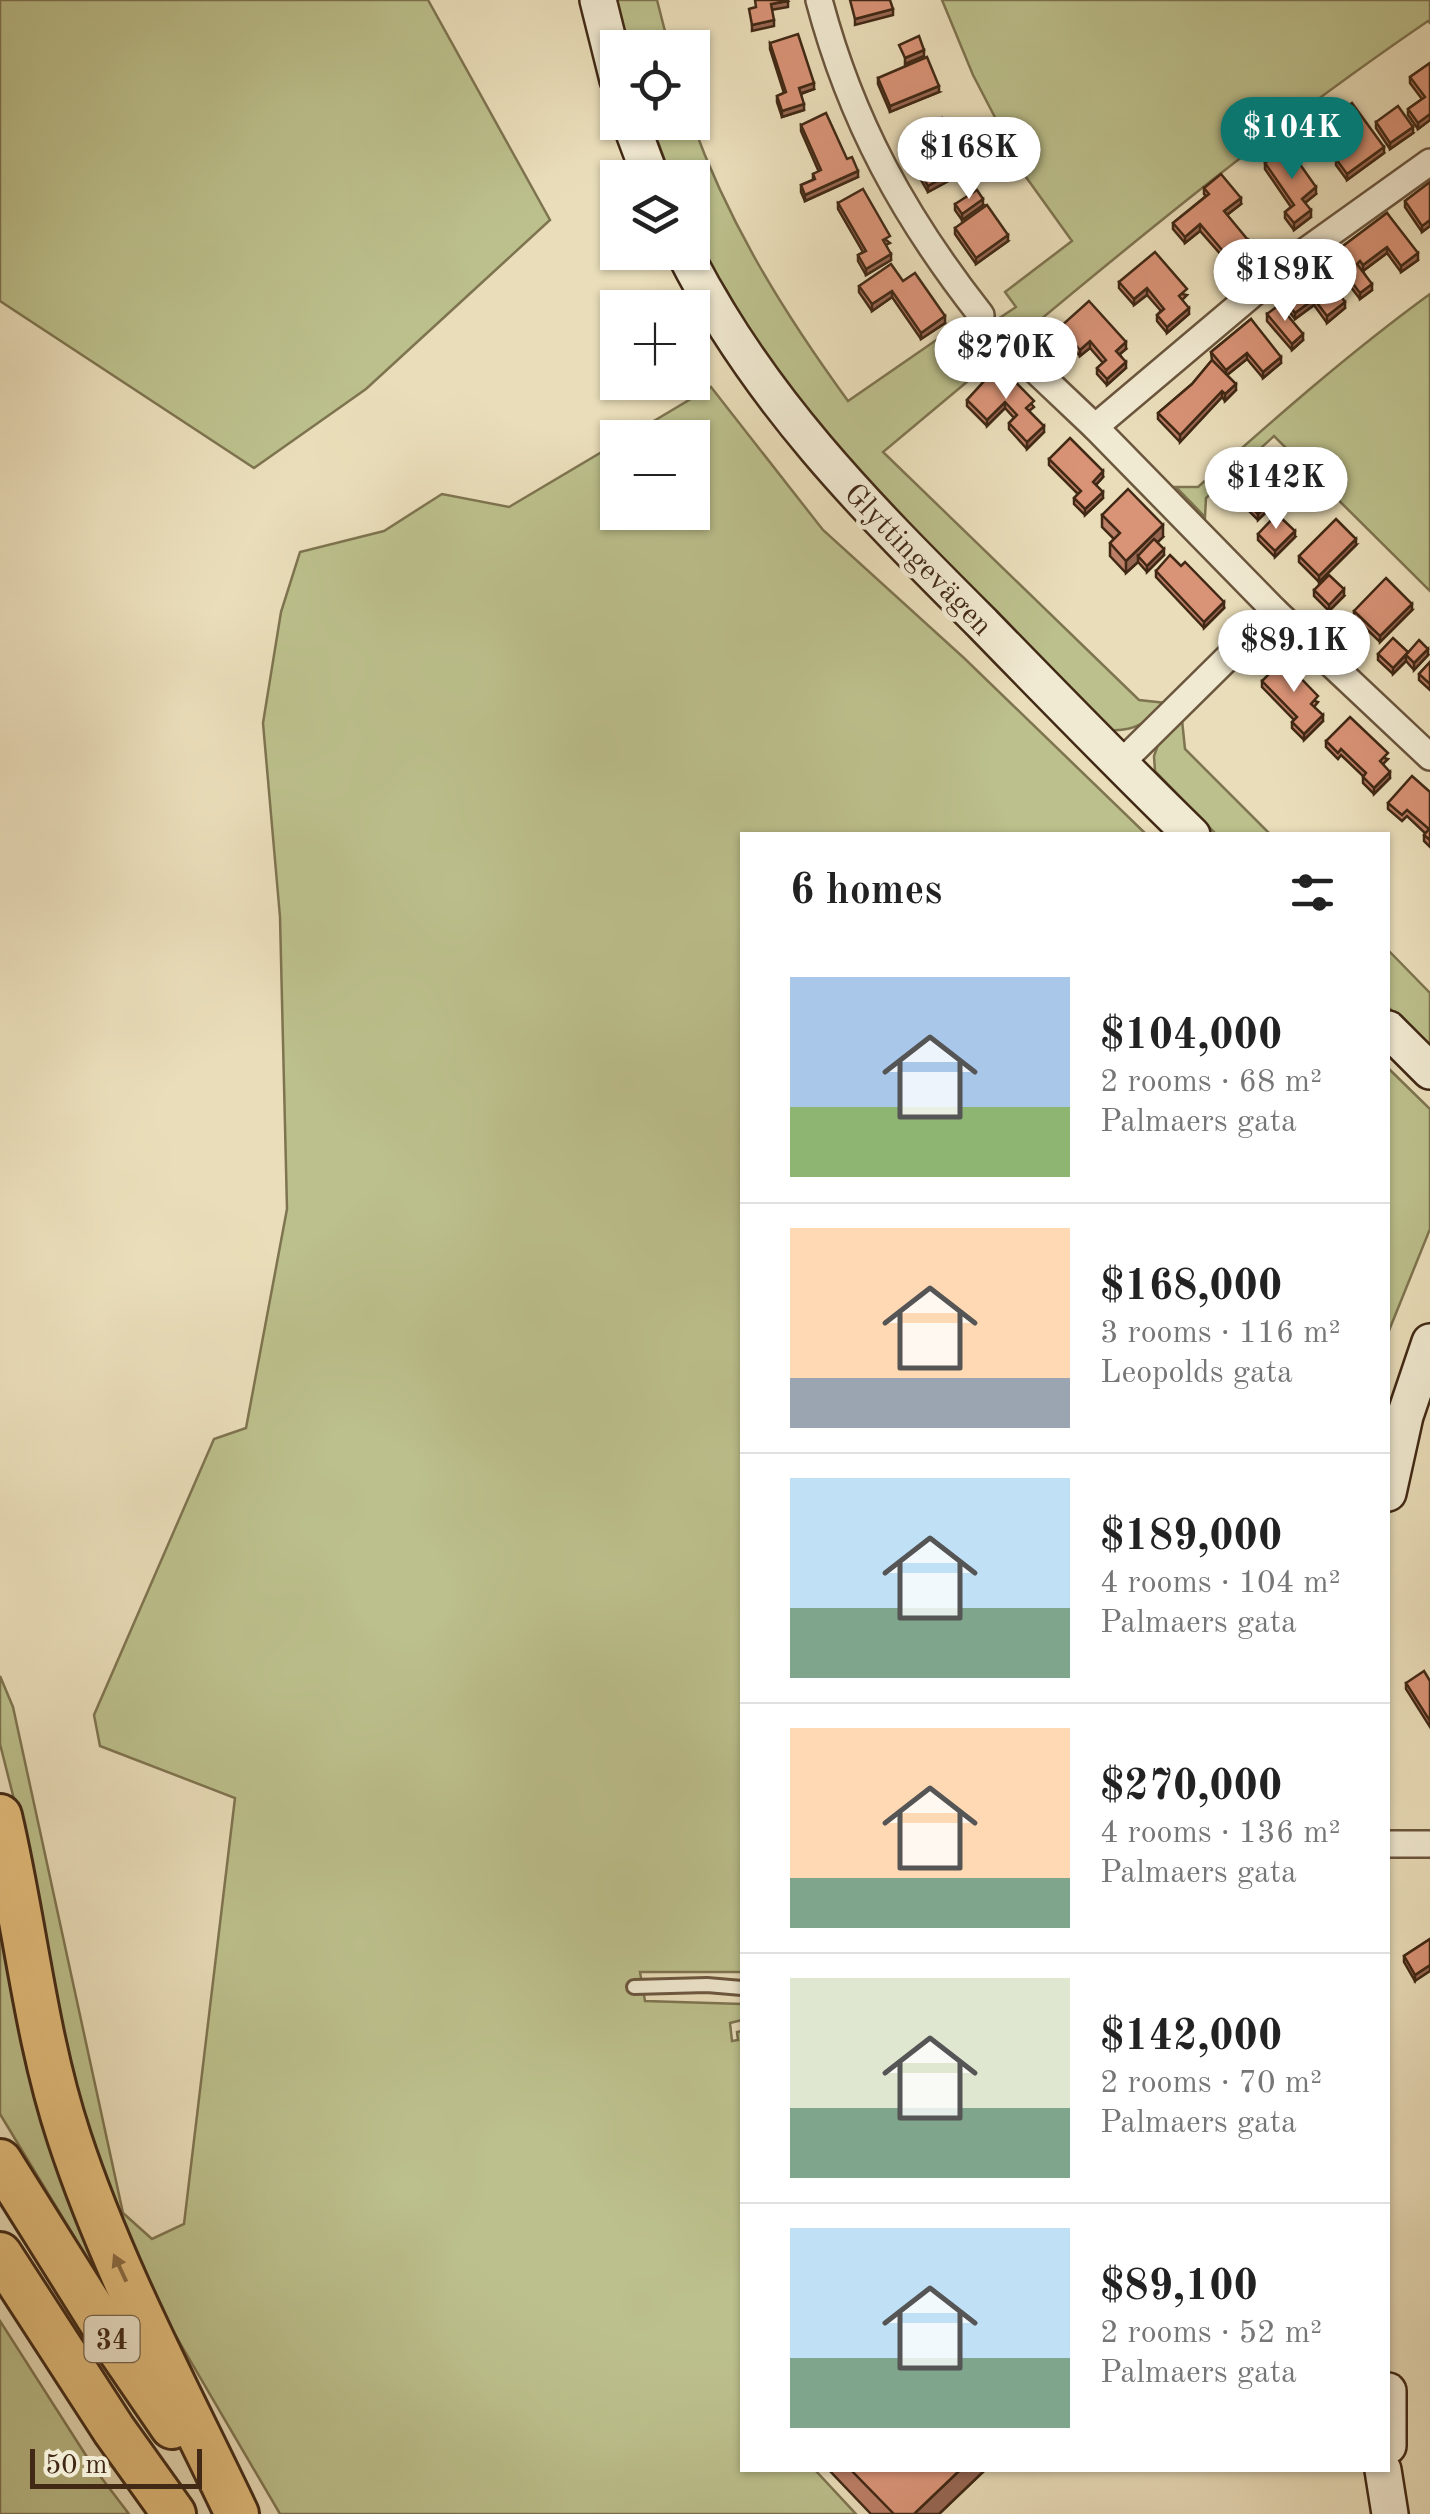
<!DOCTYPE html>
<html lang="en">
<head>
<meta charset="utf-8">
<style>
	body { margin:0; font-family:"Old Standard TT",serif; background:#f2f2f2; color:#222; height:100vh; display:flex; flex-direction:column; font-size:38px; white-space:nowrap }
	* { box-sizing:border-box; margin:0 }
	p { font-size:32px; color:#767676 }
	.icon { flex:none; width:55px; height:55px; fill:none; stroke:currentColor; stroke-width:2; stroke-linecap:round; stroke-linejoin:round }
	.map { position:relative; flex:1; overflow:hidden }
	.side { position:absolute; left:740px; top:832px; width:650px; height:1640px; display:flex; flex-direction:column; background:#fff; border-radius:0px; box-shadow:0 2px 8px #0004 }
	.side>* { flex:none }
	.tools { position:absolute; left:600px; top:30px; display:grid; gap:20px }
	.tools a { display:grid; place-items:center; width:110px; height:110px; border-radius:0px; background:#fff; box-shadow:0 2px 8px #0004; font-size:50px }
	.scale { position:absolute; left:30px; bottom:25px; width:172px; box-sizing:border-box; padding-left:10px; border:5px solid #412915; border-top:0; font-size:28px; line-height:35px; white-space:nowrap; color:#412915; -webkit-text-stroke:8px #f1ead2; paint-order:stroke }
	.price { position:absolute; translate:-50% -85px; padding:0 22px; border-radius:35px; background:#fff; color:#222; font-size:32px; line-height:65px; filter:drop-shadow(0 2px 5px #0008) }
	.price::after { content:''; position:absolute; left:50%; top:60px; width:30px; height:22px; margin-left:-15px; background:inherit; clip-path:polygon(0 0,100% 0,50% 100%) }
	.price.on { background:#0f766e; color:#fff }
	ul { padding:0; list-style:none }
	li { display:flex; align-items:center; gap:30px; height:250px; padding:0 50px }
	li+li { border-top:2px solid #e0e0e0 }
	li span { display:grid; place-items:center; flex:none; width:280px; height:200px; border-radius:0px; color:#555 }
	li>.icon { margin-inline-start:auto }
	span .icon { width:120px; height:120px; fill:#fffc; stroke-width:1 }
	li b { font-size:42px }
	h2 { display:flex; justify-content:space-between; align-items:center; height:120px; padding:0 50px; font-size:42px }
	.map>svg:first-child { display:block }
	.green { fill:#bcc08c; stroke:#7e7450; stroke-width:2.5 }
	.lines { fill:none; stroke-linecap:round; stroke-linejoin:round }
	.lane-casing { stroke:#6b563e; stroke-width:18 }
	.street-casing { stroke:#6b563e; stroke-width:30 }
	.secondary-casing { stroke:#412915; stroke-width:40 }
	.highway-casing { stroke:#412915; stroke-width:48 }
	.lane { stroke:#f1ead2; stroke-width:12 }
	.street { stroke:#f1ead2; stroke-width:25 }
	.secondary { stroke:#f1ead2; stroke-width:35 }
	.highway { stroke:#e5bf7d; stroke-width:42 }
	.wall { fill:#bb7e66; stroke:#412915; stroke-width:2.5 }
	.shaded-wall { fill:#986753; stroke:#412915; stroke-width:2.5 }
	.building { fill:#d99377; stroke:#412915; stroke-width:2.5 }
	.oneway { fill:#8b6c44 }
	.labels { text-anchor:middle; stroke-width:9; stroke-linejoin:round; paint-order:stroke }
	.shield { fill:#f1ead2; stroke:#76634e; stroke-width:2.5 }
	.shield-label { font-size:28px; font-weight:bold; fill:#412915 }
	.street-label { font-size:30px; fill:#412915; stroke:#f1ead2 }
</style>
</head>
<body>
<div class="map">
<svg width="1430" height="2514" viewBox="0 0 1430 2514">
	<rect width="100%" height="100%" fill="#eadeba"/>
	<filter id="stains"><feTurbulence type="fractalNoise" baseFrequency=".002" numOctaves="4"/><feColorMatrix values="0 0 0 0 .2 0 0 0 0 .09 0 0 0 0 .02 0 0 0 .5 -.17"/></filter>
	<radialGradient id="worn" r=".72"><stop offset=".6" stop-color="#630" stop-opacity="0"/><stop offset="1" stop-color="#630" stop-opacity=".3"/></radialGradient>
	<!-- green -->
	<g class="green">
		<path d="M0 0H428L550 220 366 389 254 468 0 301Z"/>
		<path d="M616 0H657L669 47H628Z"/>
		<path d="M942 0H1430V23L1428 21C1284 119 1150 228 1016 340L998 319 1016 307 1005 292 1072 241 1026 177 973 75Z"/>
		<path d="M692 122C730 226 784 313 848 401L948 332 958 346 985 326 1005 350 883 452 1139 700 1166 703C1147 721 1137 732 1109 730 974 592 823 461 727 291 715 271 696 246 693 223 690 209 693 192 692 178L671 177 651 123Z"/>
		<path d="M1430 294V591L1274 436 1206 498 1205 517 1176 487H1198C1273 420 1349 353 1430 294Z"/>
		<path d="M711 387 823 530 964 658 1147 835H742V1972H640L645 2001 742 2004V2020L730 2023 732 2041 738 2040 737 2032 742 2031V2470H815L856 2514H280L139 2273 97 2165 54 2012 20 1823 0 1744V1676L13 1707 123 2213 152 2239 184 2224 235 1798 100 1746 94 1715 214 1439 246 1428 287 1209 280 917 263 723 281 612 300 552 384 531 442 494 509 507 617 443 618 512H692V438L627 437Z"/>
		<path d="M1182 720 1185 749 1271 835H1217L1155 771 1154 756 1159 742Z"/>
		<path d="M1388 950 1430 993V1046L1388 1007Z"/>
		<path d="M1388 1068 1430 1109V1229L1388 1333Z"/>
		<path d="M0 1891 103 2268 95 2271 0 2114Z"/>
		<path d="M0 2321 94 2468 129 2514H0Z"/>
	</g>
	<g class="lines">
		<!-- lane casing -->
		<g class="lane-casing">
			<path id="lane" d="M634 1987 707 1985 742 1988"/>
		</g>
		<!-- street casing -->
		<g class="street-casing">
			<g id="street">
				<path d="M819 0C851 121 904 217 981 315"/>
				<path d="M1019 355 1095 427 1275 611 1430 757"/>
				<path d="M1095 427 1293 260 1430 162"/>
				<path d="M1120 764 1275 611"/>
				<path d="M1388 1844H1430"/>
			</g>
		</g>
		<!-- secondary casing -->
		<g class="secondary-casing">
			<g id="secondary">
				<path d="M598 0 618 80"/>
				<path d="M630 122 651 178"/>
				<path d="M684 252C759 401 867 508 983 624 1052 695 1121 766 1192 835"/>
				<path d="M1388 1029 1430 1071"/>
				<path d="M1388 1493 1405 1416 1430 1342"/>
				<path d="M1388 2391V2446"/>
				<path d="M1383 2470 1390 2514"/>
			</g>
		</g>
		<!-- highway casing -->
		<g class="highway-casing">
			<g id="highway">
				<path d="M0 1816C25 1922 35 2034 69 2137 112 2268 178 2390 237 2514"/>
				<path d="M0 2161 109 2335 172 2427"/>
				<path d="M0 2254 114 2430 174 2514"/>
			</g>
		</g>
		<!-- lane -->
		<use href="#lane" class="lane"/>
		<!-- street -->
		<use href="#street" class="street"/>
		<!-- secondary -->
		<use href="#secondary" class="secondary"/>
		<!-- highway -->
		<use href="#highway" class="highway"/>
	</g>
	<!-- wall -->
	<g class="wall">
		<path d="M770 43 814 89 801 94 804 110 782 117 777 102V96L784 93 770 49Z"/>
		<path d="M1430 63V120L1418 129 1408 115V109L1422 99 1410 83V77Z"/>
		<path d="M878 78 939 92 890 112 878 84Z"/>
		<path d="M1328 121 1384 153 1347 180 1336 165V159L1346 151 1328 127Z"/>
		<path d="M1376 122 1413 133 1390 149 1376 128Z"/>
		<path d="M801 125 847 159 858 177 805 201 801 192V185L813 180V174L819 172 801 131Z"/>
		<path d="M920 130 950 138 928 151 920 137Z"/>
		<path d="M913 160 963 173 928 192 913 166Z"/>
		<path d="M1265 163 1316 194 1305 203 1311 217 1294 230 1285 218V212L1291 207 1265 169Z"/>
		<path d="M1430 182V226L1422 232 1405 207V201Z"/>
		<path d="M1204 188 1241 204 1227 215 1248 246 1234 257 1230 251 1223 257 1200 231 1185 243 1173 229V223L1206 196 1204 194Z"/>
		<path d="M838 203 890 243 886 245 891 260 866 275 858 261V255L863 252 838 209Z"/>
		<path d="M955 204 983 205 962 220 955 210Z"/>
		<path d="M1387 213 1418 260 1401 272 1387 253 1363 271 1372 290 1360 299 1331 261V255Z"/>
		<path d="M955 228 1008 241 976 264 955 234Z"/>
		<path d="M1319 265 1345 308 1327 323 1314 305 1295 319 1281 301V295Z"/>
		<path d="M903 281 945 323 921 339 892 297 872 311 859 292V286Z"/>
		<path d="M1119 282 1187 295 1182 300 1189 314 1167 333 1157 321V315L1161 311 1147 295 1134 305 1119 288Z"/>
		<path d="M1267 314 1303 340 1292 350 1267 321Z"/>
		<path d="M1251 319 1281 363 1263 378 1247 359 1227 375 1236 390 1225 401 1222 397 1180 442 1158 419V413L1192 384 1212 360 1211 352Z"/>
		<path d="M1060 327 1126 349 1120 354 1126 368 1107 385 1097 374V368L1103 363 1090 348 1080 356 1060 333Z"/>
		<path d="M999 365 1034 407 1029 411 1044 432 1027 449 1009 429V423L1014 418 1005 408 987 426 967 406V400Z"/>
		<path d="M1049 459 1103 477 1096 485 1103 498 1085 515 1074 504V498L1078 494 1049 465Z"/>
		<path d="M1295 484 1258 520 1235 497V491Z"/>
		<path d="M1102 515 1163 537 1157 542 1164 555 1147 572 1138 562 1126 573 1110 556V543L1114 539 1102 527Z"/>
		<path d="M1258 534 1295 537 1275 557 1258 540Z"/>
		<path d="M1356 545 1319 582 1299 562V556Z"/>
		<path d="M1156 571 1224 608 1204 628 1156 577Z"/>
		<path d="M1314 590 1344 596 1329 611 1314 596Z"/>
		<path d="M1412 610 1380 642 1354 617V611Z"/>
		<path d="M1408 652 1428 655 1414 670 1406 661 1393 674 1378 660V654Z"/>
		<path d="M1430 662V690L1419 680V674Z"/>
		<path d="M1262 681 1318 702 1314 707 1323 721 1304 740 1292 728V722L1294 720 1262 687Z"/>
		<path d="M1326 741 1388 759 1383 764 1390 778 1374 794 1363 783V776L1341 755 1338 759 1326 747Z"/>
		<path d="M1430 792V847L1424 841V835L1425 833 1407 816 1402 821 1388 809V803Z"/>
		<path d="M1430 1681V1727L1406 1689V1683Z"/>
		<path d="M1430 1939 1415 1981 1404 1962V1956Z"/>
		<path d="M829 2470H985L939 2514H871Z"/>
	</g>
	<!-- shaded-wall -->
	<g class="shaded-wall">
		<path d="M788 1V7L771 10V4Z"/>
		<path d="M893 9V15L855 25V19Z"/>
		<path d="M774 20V26L752 31V25Z"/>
		<path d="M924 50V56L905 64V58Z"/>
		<path d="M814 83V89L799 94V88Z"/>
		<path d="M939 86V92L890 112V106Z"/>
		<path d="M804 104V110L782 117V111Z"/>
		<path d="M1430 114V120L1418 129V123Z"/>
		<path d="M1413 127V133L1390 149V143Z"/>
		<path d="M950 132V138L928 151V145Z"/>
		<path d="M1384 147V153L1347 180V174Z"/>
		<path d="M963 166V173L928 192V186Z"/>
		<path d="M858 171V177L805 201V195Z"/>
		<path d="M1316 187V194L1302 205V199Z"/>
		<path d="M1241 198V204L1224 217V211Z"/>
		<path d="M983 199V205L962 220V214Z"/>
		<path d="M1311 210V217L1294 230V223Z"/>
		<path d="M1430 220V226L1422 232V226Z"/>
		<path d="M1200 224V231L1185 243V237Z"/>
		<path d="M1008 235V241L976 264V258Z"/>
		<path d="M1248 240V246L1234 257V250Z"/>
		<path d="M1230 245V251L1223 257V251Z"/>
		<path d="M1387 247V253L1363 271V265Z"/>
		<path d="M1418 253V260L1401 272V266Z"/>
		<path d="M891 254V260L866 275V269Z"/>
		<path d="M1372 284V290L1360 299V293Z"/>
		<path d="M1147 288V295L1134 305V299Z"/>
		<path d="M892 291V297L872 311V304Z"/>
		<path d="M1314 299V305L1295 319V313Z"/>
		<path d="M1345 302V308L1327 323V316Z"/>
		<path d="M1189 308V314L1167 333V327Z"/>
		<path d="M945 316V323L921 339V333Z"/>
		<path d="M1303 334V340L1292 350V344Z"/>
		<path d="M1090 341V348L1080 356V350Z"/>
		<path d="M1126 342V349L1116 357V351Z"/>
		<path d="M1247 353V359L1226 376V370Z"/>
		<path d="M1281 357V363L1263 378V372Z"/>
		<path d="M1126 362V368L1107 385V379Z"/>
		<path d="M1236 384V390L1225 401V394Z"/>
		<path d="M1222 391V397L1180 442V435Z"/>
		<path d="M1005 402V408L987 426V420Z"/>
		<path d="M1044 426V432L1027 449V442Z"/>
		<path d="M1103 471V477L1093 488V482Z"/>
		<path d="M1295 477V484L1258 520V514Z"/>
		<path d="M1103 492V498L1085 515V509Z"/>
		<path d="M1163 525V537L1141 559 1138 556V562L1126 573V561Z"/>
		<path d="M1295 531V537L1275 557V551Z"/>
		<path d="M1356 539V545L1319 582V576Z"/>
		<path d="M1164 549V555L1147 572V566Z"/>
		<path d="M1344 589V596L1329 611V605Z"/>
		<path d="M1224 602V608L1204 628V622Z"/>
		<path d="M1412 604V610L1380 642V636Z"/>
		<path d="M1428 649V655L1414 670V663Z"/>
		<path d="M1406 655V661L1393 674V668Z"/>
		<path d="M1323 715V721L1304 740V734Z"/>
		<path d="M1390 772V778L1374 794V788Z"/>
		<path d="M1430 1965V1971L1415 1981V1975Z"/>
		<path d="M960 2470H985L939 2514H914Z"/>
	</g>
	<!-- building -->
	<g class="building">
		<path d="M755 0H787L788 1 771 4 774 20 752 25 749 9 756 7Z"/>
		<path d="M850 0H890L893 9 855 19Z"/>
		<path d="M798 34 814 83 799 88 804 104 782 111 777 96 786 92 770 43Z"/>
		<path d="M919 36 924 50 905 58 899 45Z"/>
		<path d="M927 57 939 86 890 106 878 78Z"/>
		<path d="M1430 63V114L1418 123 1408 109 1425 97 1410 77Z"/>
		<path d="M1352 103 1384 147 1347 174 1336 159 1349 149 1328 121Z"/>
		<path d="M1398 106 1413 127 1390 143 1376 122Z"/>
		<path d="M826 113 847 159 852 157 858 171 805 195 801 185 815 179 813 174 821 170 801 125Z"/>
		<path d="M942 118 950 132 928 145 920 130Z"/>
		<path d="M948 140 963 166 928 186 913 160Z"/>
		<path d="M1287 146 1316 187 1302 199 1311 210 1294 223 1285 212 1294 205 1265 163Z"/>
		<path d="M1221 174 1241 198 1224 211 1248 240 1234 250 1230 245 1223 251 1200 224 1185 237 1173 223 1209 194 1204 188Z"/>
		<path d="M1430 182V220L1422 226 1405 201Z"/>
		<path d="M863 189 890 236 883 240 891 254 866 269 858 255 866 251 838 203Z"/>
		<path d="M977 190 983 199 962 214 955 204Z"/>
		<path d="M987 205 1008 235 976 258 955 228Z"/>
		<path d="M1387 213 1418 253 1401 266 1387 247 1363 265 1360 261 1357 264 1372 284 1360 293 1331 255Z"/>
		<path d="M1155 252 1187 289 1179 296 1189 308 1167 327 1157 315 1164 309 1147 288 1134 299 1119 282Z"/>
		<path d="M891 264 903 281 915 273 945 316 921 333 892 291 872 304 859 286Z"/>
		<path d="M1319 265 1345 302 1327 316 1314 299 1295 313 1281 295Z"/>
		<path d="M1089 301 1126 342 1116 351 1126 362 1107 379 1097 368 1106 360 1090 341 1080 350 1060 327Z"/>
		<path d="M1279 305 1303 334 1292 344 1267 314Z"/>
		<path d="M1251 319 1281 357 1263 372 1247 353 1226 370 1211 352Z"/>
		<path d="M1212 360 1236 384 1225 394 1222 391 1180 435 1158 413 1192 384Z"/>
		<path d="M999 365 1034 401 1026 408 1044 426 1027 442 1009 423 1017 415 1005 402 987 420 967 400Z"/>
		<path d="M1070 438 1103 471 1093 482 1103 492 1085 509 1074 498 1081 491 1049 459Z"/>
		<path d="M1271 454 1295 477 1258 514 1235 491Z"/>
		<path d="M1128 489 1163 525 1126 561 1110 543 1120 533 1102 515Z"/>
		<path d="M1277 514 1295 531 1275 551 1258 534Z"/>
		<path d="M1336 519 1356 539 1319 576 1299 556Z"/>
		<path d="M1154 539 1164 549 1147 566 1138 556Z"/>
		<path d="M1170 555 1181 566 1185 562 1224 602 1204 622 1156 571Z"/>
		<path d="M1329 575 1344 589 1329 605 1314 590Z"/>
		<path d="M1386 578 1412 604 1380 636 1354 611Z"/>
		<path d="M1393 638 1408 652 1393 668 1378 654Z"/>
		<path d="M1419 640 1428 649 1414 663 1406 655Z"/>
		<path d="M1283 660 1318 696 1311 704 1323 715 1304 734 1292 722 1297 717 1262 681Z"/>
		<path d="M1430 662V684L1419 674Z"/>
		<path d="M1350 717 1388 753 1380 761 1390 772 1374 788 1363 777 1366 773 1341 749 1338 753 1326 741Z"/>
		<path d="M1412 776 1430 792V840L1424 835 1429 829 1407 810 1402 815 1388 803Z"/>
		<path d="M1424 1671 1430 1681V1721L1406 1683Z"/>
		<path d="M1430 1939V1965L1415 1975 1404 1956Z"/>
		<path d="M851 2470H960L914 2514H894Z"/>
	</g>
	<!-- one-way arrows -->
	<defs><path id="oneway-solid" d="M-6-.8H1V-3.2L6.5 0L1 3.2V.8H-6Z" transform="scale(2.5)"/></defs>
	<use class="oneway" href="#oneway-solid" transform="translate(120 2268) rotate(-115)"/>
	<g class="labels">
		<!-- shield labels -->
		<rect class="shield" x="84.5" y="2316" width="55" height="46" rx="8"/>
		<g class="shield-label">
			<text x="112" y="2349">34</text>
		</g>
		<!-- street labels -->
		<g class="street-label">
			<text transform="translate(919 559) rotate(46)" y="10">Glyttingevägen</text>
		</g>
	</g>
	<rect width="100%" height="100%" filter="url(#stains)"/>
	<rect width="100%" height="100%" fill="url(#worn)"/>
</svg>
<div class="tools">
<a><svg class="icon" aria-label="locate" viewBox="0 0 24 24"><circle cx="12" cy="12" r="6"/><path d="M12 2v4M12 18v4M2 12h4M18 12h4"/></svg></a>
<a><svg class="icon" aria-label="layers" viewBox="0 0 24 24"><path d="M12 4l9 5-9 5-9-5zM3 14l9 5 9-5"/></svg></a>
<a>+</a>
<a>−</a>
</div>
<div class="scale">50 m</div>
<b class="price on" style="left:1292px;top:182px">$104K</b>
<b class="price" style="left:969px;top:202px">$168K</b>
<b class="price" style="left:1285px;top:324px">$189K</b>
<b class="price" style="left:1006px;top:402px">$270K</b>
<b class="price" style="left:1276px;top:532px">$142K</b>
<b class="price" style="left:1294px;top:695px">$89.1K</b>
<section class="side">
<h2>6 homes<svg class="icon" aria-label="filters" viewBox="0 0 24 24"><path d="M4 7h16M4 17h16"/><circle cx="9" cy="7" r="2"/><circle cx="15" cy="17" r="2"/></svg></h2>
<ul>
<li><span style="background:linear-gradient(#a9c7e8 65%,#8fb573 0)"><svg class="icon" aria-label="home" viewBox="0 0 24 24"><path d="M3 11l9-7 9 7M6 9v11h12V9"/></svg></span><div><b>$104,000</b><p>2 rooms · 68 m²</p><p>Palmaers gata</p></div></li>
<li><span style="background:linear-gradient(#ffd9b3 75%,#9aa5b1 0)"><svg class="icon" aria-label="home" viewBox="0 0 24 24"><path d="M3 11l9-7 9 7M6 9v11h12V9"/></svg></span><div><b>$168,000</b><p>3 rooms · 116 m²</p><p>Leopolds gata</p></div></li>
<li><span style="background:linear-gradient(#bfe0f5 65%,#7fa58c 0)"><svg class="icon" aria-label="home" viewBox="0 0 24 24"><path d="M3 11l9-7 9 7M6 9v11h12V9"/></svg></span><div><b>$189,000</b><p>4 rooms · 104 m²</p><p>Palmaers gata</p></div></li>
<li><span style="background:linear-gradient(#ffd9b3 75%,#7fa58c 0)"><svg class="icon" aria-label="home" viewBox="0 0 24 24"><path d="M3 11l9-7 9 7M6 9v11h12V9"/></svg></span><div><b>$270,000</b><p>4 rooms · 136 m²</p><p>Palmaers gata</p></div></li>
<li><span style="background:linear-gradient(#dfe7d0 65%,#7fa58c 0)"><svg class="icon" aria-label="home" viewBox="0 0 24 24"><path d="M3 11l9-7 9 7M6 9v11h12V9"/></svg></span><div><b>$142,000</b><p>2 rooms · 70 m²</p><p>Palmaers gata</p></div></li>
<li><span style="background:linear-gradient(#bfe0f5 65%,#7fa58c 0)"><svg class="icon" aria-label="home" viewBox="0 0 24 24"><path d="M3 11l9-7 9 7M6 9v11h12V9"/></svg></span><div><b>$89,100</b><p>2 rooms · 52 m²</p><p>Palmaers gata</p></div></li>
</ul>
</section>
</div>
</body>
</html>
